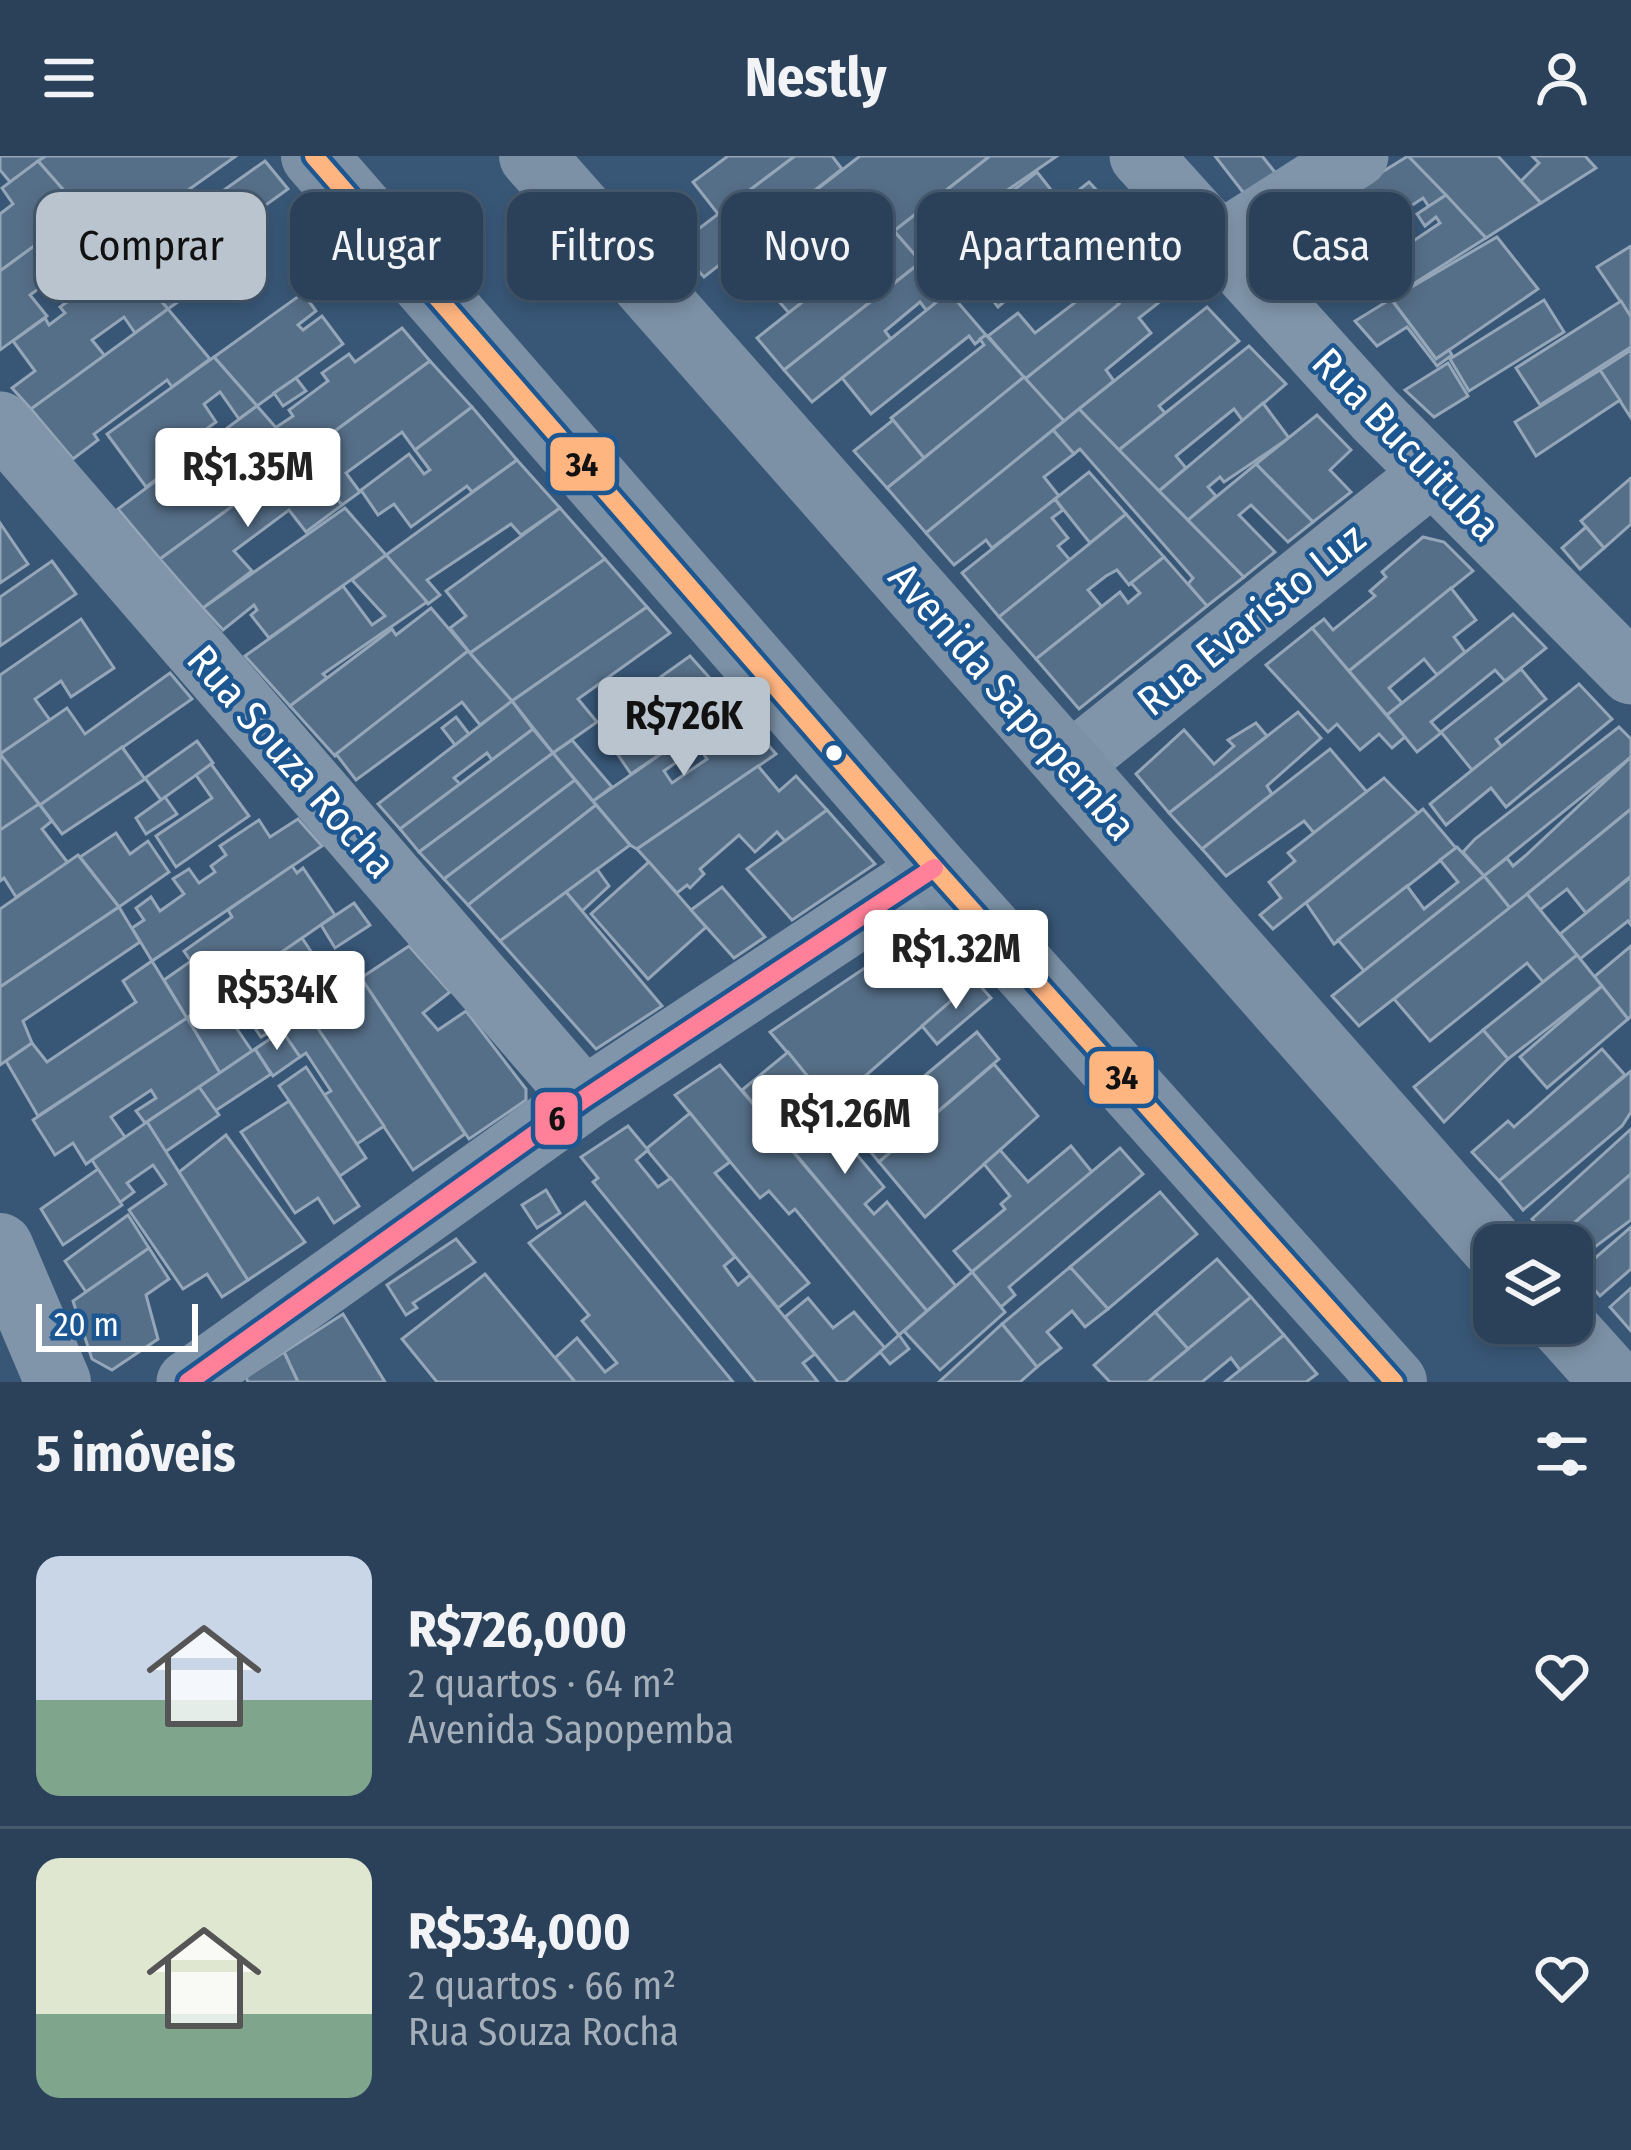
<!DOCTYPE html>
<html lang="pt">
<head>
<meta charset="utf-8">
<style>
	body { margin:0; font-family:"Fira Sans Condensed",sans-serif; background:#364c62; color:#f1f3f6; height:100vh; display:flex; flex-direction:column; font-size:45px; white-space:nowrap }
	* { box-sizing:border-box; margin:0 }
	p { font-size:39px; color:#a5afba }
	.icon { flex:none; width:66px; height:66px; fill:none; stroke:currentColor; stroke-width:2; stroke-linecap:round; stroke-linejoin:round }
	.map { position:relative; height:1226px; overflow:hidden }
	.sheet { display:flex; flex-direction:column; background:#2a4159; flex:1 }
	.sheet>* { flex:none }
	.hud { position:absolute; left:36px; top:36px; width:1560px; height:108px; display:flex; gap:24px }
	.controls { position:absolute; left:1473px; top:1068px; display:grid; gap:24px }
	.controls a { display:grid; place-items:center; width:120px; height:120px; border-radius:24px; background:#2a4159; box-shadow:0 6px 18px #0003,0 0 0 3px #465a6f; font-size:60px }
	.scale { position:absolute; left:36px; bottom:30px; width:162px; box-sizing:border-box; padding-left:12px; border:6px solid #fff; border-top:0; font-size:33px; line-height:42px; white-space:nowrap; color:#fff; -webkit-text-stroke:9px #1d5792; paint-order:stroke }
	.price { position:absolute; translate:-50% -102px; padding:0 27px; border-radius:12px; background:#fff; color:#222; font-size:39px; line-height:78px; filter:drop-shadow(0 3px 6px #0008) }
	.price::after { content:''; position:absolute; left:50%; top:72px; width:36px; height:27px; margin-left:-18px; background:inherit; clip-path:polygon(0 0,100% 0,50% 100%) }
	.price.selected { background:#b9c4cf; color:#111 }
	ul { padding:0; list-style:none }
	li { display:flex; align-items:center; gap:36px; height:300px; padding:0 36px }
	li+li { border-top:3px solid #465a6f }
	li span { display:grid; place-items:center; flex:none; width:336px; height:240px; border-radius:24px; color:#555 }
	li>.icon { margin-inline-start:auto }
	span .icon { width:144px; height:144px; fill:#fffc; stroke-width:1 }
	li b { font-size:51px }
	h2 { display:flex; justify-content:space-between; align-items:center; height:144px; padding:0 36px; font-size:51px }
	.tag { padding:0 42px; border-radius:24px; background:#2a4159; box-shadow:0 6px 18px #0003,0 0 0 3px #465a6f; font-size:42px; line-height:108px }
	.tag.selected { background:#b9c4cf; color:#111 }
	header { display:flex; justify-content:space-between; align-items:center; height:156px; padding:0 36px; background:#2a4159; font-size:54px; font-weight:700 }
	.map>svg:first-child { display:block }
	.building { fill:#566f88; stroke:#94a6b8; stroke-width:3 }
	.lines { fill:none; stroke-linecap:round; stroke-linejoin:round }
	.minor { stroke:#8095aa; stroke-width:63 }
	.tertiary { stroke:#8095aa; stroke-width:66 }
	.secondary { stroke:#7c91a6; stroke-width:66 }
	.bus-1-casing { stroke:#1d5792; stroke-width:27 }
	.bus-2-casing { stroke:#1d5792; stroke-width:27 }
	.bus-1 { stroke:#ffb580; stroke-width:18 }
	.bus-2 { stroke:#ff8098; stroke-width:18 }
	.bus-dot { fill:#fff; stroke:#1d5792; stroke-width:4.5 }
	.labels { text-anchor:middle; stroke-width:9; stroke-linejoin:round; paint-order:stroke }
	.street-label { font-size:42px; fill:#fff; stroke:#1d5792 }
	.line-badge { stroke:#1d5792; stroke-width:4.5 }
	.pale-badge-label { font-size:33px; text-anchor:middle; font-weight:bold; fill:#111 }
</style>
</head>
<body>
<header><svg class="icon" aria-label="menu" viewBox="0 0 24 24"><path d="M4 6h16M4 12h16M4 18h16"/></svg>Nestly<svg class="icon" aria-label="person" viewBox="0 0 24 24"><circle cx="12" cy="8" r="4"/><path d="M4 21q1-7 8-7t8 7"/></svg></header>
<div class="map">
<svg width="1631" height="1226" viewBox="0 0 1631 1226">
	<rect width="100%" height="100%" fill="#385777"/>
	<!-- building -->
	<g class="building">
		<path d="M0 0H46L10 26 0 14Z"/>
		<path d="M46 0H236L111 89 38 5Z"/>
		<path d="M728 0H795L718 58 693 26Z"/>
		<path d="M795 0H832L842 13 704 121 676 90Z"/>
		<path d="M860 0H990L789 157 736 96Z"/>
		<path d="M990 0H1057L957 69 961 75 921 106 894 75Z"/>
		<path d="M1215 0H1262L1278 20 1246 40Z"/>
		<path d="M1408 0H1498L1541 47 1486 82Z"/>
		<path d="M1408 0 1446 39 1429 51 1423 42 1388 65 1384 57 1373 64 1384 80 1318 123 1282 78Z"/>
		<path d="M1532 0H1585L1596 12 1541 47 1521 25 1539 7Z"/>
		<path d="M38 5 82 55 0 115V58L13 48 2 32Z"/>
		<path d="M265 5 288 33 227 77 232 84 185 118 196 133 168 153 125 104Z"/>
		<path d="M1037 16 1059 44 949 136 921 106Z"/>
		<path d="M1089 26 1128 68 1058 124 1047 109 998 151 973 118Z"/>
		<path d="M1446 39 1486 82 1399 137 1379 108 1440 67 1436 61 1425 70 1417 58Z"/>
		<path d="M82 55 125 104 88 131 74 112 65 119 62 115 30 139 47 160 0 194V115Z"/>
		<path d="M894 75 921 106 784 214 757 182 820 132 829 142 870 110 862 101Z"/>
		<path d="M1497 81 1538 133 1436 203 1391 143Z"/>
		<path d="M1631 90V161L1597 111Z"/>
		<path d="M1362 94 1372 109 1339 131 1329 115Z"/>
		<path d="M125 104 168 153 135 177 124 161 92 184 105 200 31 253 12 232 35 215 13 185 45 162 49 169 65 157 60 151Z"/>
		<path d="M921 106 949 136 927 155 920 146 885 175 891 183 812 246 784 214Z"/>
		<path d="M1155 118 1171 137 1139 162 1151 177 1106 214 1114 225 1064 265 1025 223Z"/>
		<path d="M1102 126 1119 148 1025 223 988 180 1018 157 1035 177Z"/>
		<path d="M949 136 986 179 975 188 969 180 871 258 842 222Z"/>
		<path d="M303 137 316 155 298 169 303 174 322 160 343 188 257 250 214 201Z"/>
		<path d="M1391 143 1436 203 1449 194 1452 199 1437 210 1407 171 1377 190 1355 165Z"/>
		<path d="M1544 144 1564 176 1469 235 1450 203Z"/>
		<path d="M1621 145 1631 161V191L1540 249 1516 212Z"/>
		<path d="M1207 151 1239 185 1159 250 1165 257 1119 294 1079 253Z"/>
		<path d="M168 153 210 203 172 231 167 224 94 278 98 284 73 303 31 253Z"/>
		<path d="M402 172 430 205 301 300 275 272 293 260 289 254 328 225 322 217 349 198 355 206Z"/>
		<path d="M986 179 1024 221 924 302 891 262 984 189 980 183Z"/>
		<path d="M1249 190 1286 228 1243 265 1234 253 1176 300 1186 312 1159 335 1119 294Z"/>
		<path d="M1631 194V262L1600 214Z"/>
		<path d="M214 201 257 250 239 263 220 236 204 248 216 266 181 291 188 300 146 331 107 278Z"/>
		<path d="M430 205 472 251 415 294 402 276 346 317 360 336 342 349 301 300Z"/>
		<path d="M1448 207 1468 240 1434 261 1405 234Z"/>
		<path d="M1600 214 1620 244 1536 300 1515 266Z"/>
		<path d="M1024 221 1064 265 926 377 887 332Z"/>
		<path d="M296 222 306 235 283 250 274 237Z"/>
		<path d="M1263 247 1289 282 1224 326 1220 321 1208 331 1216 340 1188 364 1159 335Z"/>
		<path d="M257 250 301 300 160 403 118 353Z"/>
		<path d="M472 251 517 304 472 336 467 330 411 371 394 348 378 359 361 334 409 298 424 318 430 314 415 294Z"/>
		<path d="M1079 253 1159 335 1244 421 1207 450 1188 428 1193 422 1080 293 1074 298 1053 274Z"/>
		<path d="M1317 259 1351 294 1330 314 1351 336 1313 366 1256 308Z"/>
		<path d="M893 264 924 302 887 332 854 295Z"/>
		<path d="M1053 274 1074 298 1044 321 1059 340 992 392 986 384 954 409 926 377Z"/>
		<path d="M301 300 342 349 306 376 289 354 234 395 252 415 203 452 160 403Z"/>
		<path d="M517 304 560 352 521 379 511 368 427 424 440 439 428 448 386 399Z"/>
		<path d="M1256 308 1313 366 1288 386 1251 349 1239 359 1275 396 1244 421 1188 364Z"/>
		<path d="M1089 316 1126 358 1090 387 1055 343Z"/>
		<path d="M1631 322V368L1604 392 1581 365Z"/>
		<path d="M1055 343 1063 354 1052 362 1068 382 1058 390 1070 404 999 461 962 417Z"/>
		<path d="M345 352 386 399 269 482 251 459 257 454 254 449 223 474 203 452Z"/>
		<path d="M560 352 605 403 470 497 450 472 466 460 446 435Z"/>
		<path d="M1126 358 1164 401 1129 429 1117 414 1106 420 1088 434 1102 451 1036 503 999 461Z"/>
		<path d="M0 367 28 408 0 427Z"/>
		<path d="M1586 371 1604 392 1580 413 1562 392Z"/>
		<path d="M1423 381 1444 386 1473 415 1349 515 1312 472 1324 463 1333 474 1375 440 1370 435 1386 421 1382 416Z"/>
		<path d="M386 399 427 446 323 518 327 522 290 550 245 500 343 430 372 469 385 460 352 424Z"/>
		<path d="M1164 401 1207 450 1079 553 1036 503 1120 436 1128 447 1140 437 1131 427Z"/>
		<path d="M605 403 647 451 512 545 470 497Z"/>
		<path d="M52 405 76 438 0 490V441Z"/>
		<path d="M1451 432 1476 464 1454 481 1465 496 1437 519 1424 503 1389 532 1402 547 1387 559 1349 515Z"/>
		<path d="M647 451 670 477 578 543 597 566 553 597 512 545Z"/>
		<path d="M431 452 468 495 335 600 290 550 392 473 396 479Z"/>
		<path d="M1513 458 1546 492 1505 525 1495 514 1431 566 1441 577 1417 596 1387 559Z"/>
		<path d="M81 463 114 512 71 541 61 525 35 543 50 564 0 598V519Z"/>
		<path d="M1312 472 1405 581 1392 592 1379 578 1360 594 1337 568 1328 576 1266 509Z"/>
		<path d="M468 495 512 545 480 569 462 546 356 624 336 598Z"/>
		<path d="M690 500 733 548 631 618 601 574 655 538 648 530Z"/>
		<path d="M1521 513 1546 543 1496 583 1502 591 1472 614 1441 576Z"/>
		<path d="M170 517 192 543 40 649 0 598 67 552 85 578Z"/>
		<path d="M1579 528 1612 563 1506 651 1491 632 1446 669 1430 648Z"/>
		<path d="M512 545 533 573 492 604 487 597 454 622 460 628 400 673 378 648Z"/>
		<path d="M733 548 776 598 637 693 630 689 593 645 680 585 688 598 664 615 672 627 707 603 690 578Z"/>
		<path d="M1298 556 1321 582 1267 630 1272 638 1202 693 1169 657Z"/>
		<path d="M456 561 469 578 455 589 442 572Z"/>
		<path d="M1256 567 1267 580 1169 657 1136 618 1184 574 1214 608 1234 590 1228 584Z"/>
		<path d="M1619 571 1631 583V601L1484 720 1463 696 1475 683Z"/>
		<path d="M533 573 553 597 419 696 400 673Z"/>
		<path d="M572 584 612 631 593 645 553 597Z"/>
		<path d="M197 585 213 607 161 644 145 622Z"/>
		<path d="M122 591 145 623 62 678 40 649Z"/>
		<path d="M1330 593 1367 636 1314 677 1304 665 1226 720 1202 693Z"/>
		<path d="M553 597 575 624 444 723 419 696Z"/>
		<path d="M0 598 39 648 1 674 0 673Z"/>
		<path d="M1631 601V653L1510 752 1484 720 1507 702 1513 710 1525 700Z"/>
		<path d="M211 608 249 660 176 711 156 680 212 642 196 619Z"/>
		<path d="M758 610 779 635 796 620 827 654 785 685 777 676 755 696 739 679 700 713 704 718 690 732 687 729 677 737 637 693Z"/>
		<path d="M1384 622 1418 657 1273 773 1260 759 1281 742 1269 726 1295 705 1288 697Z"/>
		<path d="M575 624 596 649 468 749 444 723Z"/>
		<path d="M165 641 177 658 146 678 136 662Z"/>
		<path d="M39 648 52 665 42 673 68 707 16 741 4 722 0 725V674Z"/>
		<path d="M596 649 630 689 500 785 468 749Z"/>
		<path d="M1423 653 1456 692 1334 788 1306 747Z"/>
		<path d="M1631 653V720L1586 757 1567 733 1540 754 1527 738Z"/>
		<path d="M827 654 875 708 792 764 747 713Z"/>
		<path d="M298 663 322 690 152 805 132 772 144 764 136 752 151 741 160 755 184 738 173 723 189 713 199 727 215 716 211 710 226 699 220 690 259 664 270 681Z"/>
		<path d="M116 677 130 698 148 685 169 716 119 751 80 701Z"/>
		<path d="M1457 691 1484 720 1364 815 1338 784 1407 730 1424 753 1458 726 1440 704Z"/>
		<path d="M78 699 119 751 0 831V753Z"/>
		<path d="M649 706 706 771 648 823 591 758Z"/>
		<path d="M292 710 297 717 303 712 335 759 216 842 184 795 232 761 228 754Z"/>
		<path d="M597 713 609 730 582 755 566 736Z"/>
		<path d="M1484 720 1510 752 1359 870 1332 840Z"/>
		<path d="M1631 721V769L1628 765 1580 803 1560 778Z"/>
		<path d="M722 731 765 781 734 802 691 754Z"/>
		<path d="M566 736 662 850 596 893 500 785Z"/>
		<path d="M1527 738 1577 799 1543 826 1527 807 1430 885 1394 843Z"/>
		<path d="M354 747 370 769 335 792 321 769Z"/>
		<path d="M119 751 140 786 23 865 32 887 0 909V831Z"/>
		<path d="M927 770 975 824 832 949 770 876Z"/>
		<path d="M302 782 339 837 261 881 228 833Z"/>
		<path d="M409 790 450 836 423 857 438 874 466 855 526 933V944L469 983 361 822Z"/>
		<path d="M1631 790V860L1628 863 1594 821Z"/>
		<path d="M1577 799 1602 830 1508 903 1483 874Z"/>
		<path d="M152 805 187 862 38 960 6 905 32 887 47 906 136 846 123 825Z"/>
		<path d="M191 805 216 842 187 862 164 824Z"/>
		<path d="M361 822 465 978 413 1014 308 858Z"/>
		<path d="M975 824 991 842 937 888 922 870Z"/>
		<path d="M1602 830 1628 863 1547 932 1520 901Z"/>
		<path d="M216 842 252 895 220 917 187 862Z"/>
		<path d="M308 858 384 970 357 988 324 939 331 935 306 897 300 901 282 875Z"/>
		<path d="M187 862 220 917 145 967 136 955 156 942 151 934 111 961 125 981 86 1008 73 987 55 999 33 964Z"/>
		<path d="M1483 874 1508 903 1444 966 1414 931Z"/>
		<path d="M282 875 300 901 273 920 255 893Z"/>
		<path d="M977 876 999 903 879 1006 832 949 854 928 879 958Z"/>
		<path d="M255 893 271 918 215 955 199 931Z"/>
		<path d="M1602 893 1625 919 1499 1025 1472 996 1508 965 1514 971Z"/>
		<path d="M788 896 826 943 809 958 834 988 842 981 884 1031 865 1048 874 1058 887 1046 956 1130 927 1155 742 934Z"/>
		<path d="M994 908 1038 960 925 1061 879 1006Z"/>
		<path d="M720 909 927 1155 899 1179 795 1053 789 1058 769 1035 760 1042 675 939Z"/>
		<path d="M306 911 366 1002 340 1020 279 930Z"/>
		<path d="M1631 915V956L1622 970 1523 1054 1499 1025Z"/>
		<path d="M199 931 219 959 165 996 147 966Z"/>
		<path d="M289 945 359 1050 334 1067 318 1042 295 1057 241 976Z"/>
		<path d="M690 957 730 1006 715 1017 809 1127 778 1152 646 993Z"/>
		<path d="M147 966 248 1124 222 1141 207 1118 183 1133 129 1054 166 1028 153 1009 127 1027 134 1036 119 1047 92 1004Z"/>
		<path d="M628 970 648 994 636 1004 658 1031 671 1022 735 1101 724 1110 738 1129 750 1119 815 1198 803 1207 818 1226H756L593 1026 598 1022 581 1001Z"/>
		<path d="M1631 973V1018L1552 1086 1532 1063Z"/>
		<path d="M226 979 305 1086 248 1124 179 1016Z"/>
		<path d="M1071 990 1092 1016 972 1116 954 1095 1005 1053 1001 1048 1010 1040 984 1008 1000 994 1028 1026Z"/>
		<path d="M1120 992 1143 1018 1009 1131 1015 1139 1001 1151 972 1116Z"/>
		<path d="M98 1013 122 1049 63 1089 41 1053Z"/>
		<path d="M1631 1018V1064L1572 1108V1089L1552 1086Z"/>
		<path d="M546 1034 560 1057 537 1072 522 1049Z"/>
		<path d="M1160 1036 1197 1078 1108 1153 1070 1111Z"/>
		<path d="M585 1046 733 1226H575L555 1202 577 1182 605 1216 617 1207 582 1165 589 1159 529 1087Z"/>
		<path d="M128 1059 149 1092 86 1136 65 1105Z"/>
		<path d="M1631 1071V1113L1600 1140 1579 1116Z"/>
		<path d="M456 1083 475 1106 413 1147 417 1152 406 1159 387 1129Z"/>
		<path d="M149 1092 169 1123 146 1139 158 1183 112 1214 92 1203 73 1145Z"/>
		<path d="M1217 1103 1251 1141 1188 1193 1155 1156Z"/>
		<path d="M1070 1111 1108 1153 1085 1171 1072 1155 1047 1176 1061 1192 1037 1211 1002 1168Z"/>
		<path d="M972 1116 1005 1156 940 1214 904 1175Z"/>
		<path d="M485 1118 575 1226H437L402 1183Z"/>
		<path d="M1631 1132V1175L1610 1151Z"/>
		<path d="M1251 1141 1284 1179 1240 1214 1231 1202 1202 1226H1148Z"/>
		<path d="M808 1142 833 1172 854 1156 885 1192 845 1226H838L785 1161Z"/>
		<path d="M1155 1156 1188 1193 1148 1226H1110L1094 1209Z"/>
		<path d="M343 1158 385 1226H298L284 1196Z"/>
		<path d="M1002 1168 1037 1211 1020 1226H939Z"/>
		<path d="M899 1179 909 1193 890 1208 880 1196Z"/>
		<path d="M1284 1179 1317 1218 1306 1226H1225Z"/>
		<path d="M284 1196 298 1226H248L246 1221Z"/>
	</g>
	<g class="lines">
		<!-- minor -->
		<g class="minor">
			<path d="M1141 0 1375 259 1631 517"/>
			<path d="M1220 87 1357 0"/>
			<path d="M0 267 584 943"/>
			<path d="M1069 609 1433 317"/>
			<path d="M188 1226 584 943 934 712"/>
		</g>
		<!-- tertiary -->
		<path class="tertiary" d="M0 1090 58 1226"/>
		<!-- secondary -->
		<g class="secondary">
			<path d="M314 0 934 712 1394 1226"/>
			<path d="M532 0 1494 1091"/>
			<path d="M1561 1167 1614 1226"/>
		</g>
		<!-- bus-1 casing -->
		<g class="bus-1-casing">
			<path id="bus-1" d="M314 0 934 712 1394 1226"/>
		</g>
		<!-- bus-2 casing -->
		<g class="bus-2-casing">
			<path id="bus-2" d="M188 1226 584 943 934 712"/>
		</g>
		<!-- bus-1 -->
		<use href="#bus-1" class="bus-1"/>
		<!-- bus-2 -->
		<use href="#bus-2" class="bus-2"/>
	</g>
	<!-- markers -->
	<circle class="bus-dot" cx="834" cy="597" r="10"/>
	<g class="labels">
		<!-- street labels -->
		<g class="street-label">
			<text transform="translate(1407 288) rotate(46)" y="15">Rua Bucuituba</text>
			<text transform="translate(1251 463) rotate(-39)" y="15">Rua Evaristo Luz</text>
			<text transform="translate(1013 545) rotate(49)" y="15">Avenida Sapopemba</text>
			<text transform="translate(292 605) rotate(49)" y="15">Rua Souza Rocha</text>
		</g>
	</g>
	<g class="line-badge">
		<rect x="548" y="279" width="69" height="58" rx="12" fill="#ffb580"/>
		<rect x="1087" y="893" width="69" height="57" rx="12" fill="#ffb580"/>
		<rect x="533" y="934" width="47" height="57" rx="12" fill="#ff8098"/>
	</g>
	<g class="pale-badge-label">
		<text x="582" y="320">34</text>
		<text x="1122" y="933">34</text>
		<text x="557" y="974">6</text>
	</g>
</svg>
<div class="controls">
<a><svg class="icon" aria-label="layers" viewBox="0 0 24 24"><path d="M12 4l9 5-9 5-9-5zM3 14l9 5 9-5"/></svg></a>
</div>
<div class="scale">20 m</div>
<b class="price" style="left:248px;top:374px">R$1.35M</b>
<b class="price selected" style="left:684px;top:623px">R$726K</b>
<b class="price" style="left:956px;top:856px">R$1.32M</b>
<b class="price" style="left:277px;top:897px">R$534K</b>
<b class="price" style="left:845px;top:1021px">R$1.26M</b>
<div class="hud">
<a class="tag selected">Comprar</a>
<a class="tag">Alugar</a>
<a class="tag">Filtros</a>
<a class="tag">Novo</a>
<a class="tag">Apartamento</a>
<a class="tag">Casa</a>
</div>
</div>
<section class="sheet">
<h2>5 imóveis<svg class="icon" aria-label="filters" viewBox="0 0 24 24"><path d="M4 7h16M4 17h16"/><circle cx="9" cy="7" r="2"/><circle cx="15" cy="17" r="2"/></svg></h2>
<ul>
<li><span style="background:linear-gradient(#c9d6e8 60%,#7fa58c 0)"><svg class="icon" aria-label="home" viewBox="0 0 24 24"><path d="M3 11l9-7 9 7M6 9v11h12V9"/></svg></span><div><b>R$726,000</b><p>2 quartos · 64 m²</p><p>Avenida Sapopemba</p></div><svg class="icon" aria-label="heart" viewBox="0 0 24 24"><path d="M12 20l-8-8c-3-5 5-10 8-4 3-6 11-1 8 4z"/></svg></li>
<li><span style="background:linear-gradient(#dfe7d0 65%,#7fa58c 0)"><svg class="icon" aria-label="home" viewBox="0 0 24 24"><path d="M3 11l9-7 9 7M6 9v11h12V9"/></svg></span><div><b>R$534,000</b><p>2 quartos · 66 m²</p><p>Rua Souza Rocha</p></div><svg class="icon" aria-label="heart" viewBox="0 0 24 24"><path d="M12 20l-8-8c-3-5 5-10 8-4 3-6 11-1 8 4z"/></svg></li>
</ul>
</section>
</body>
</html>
